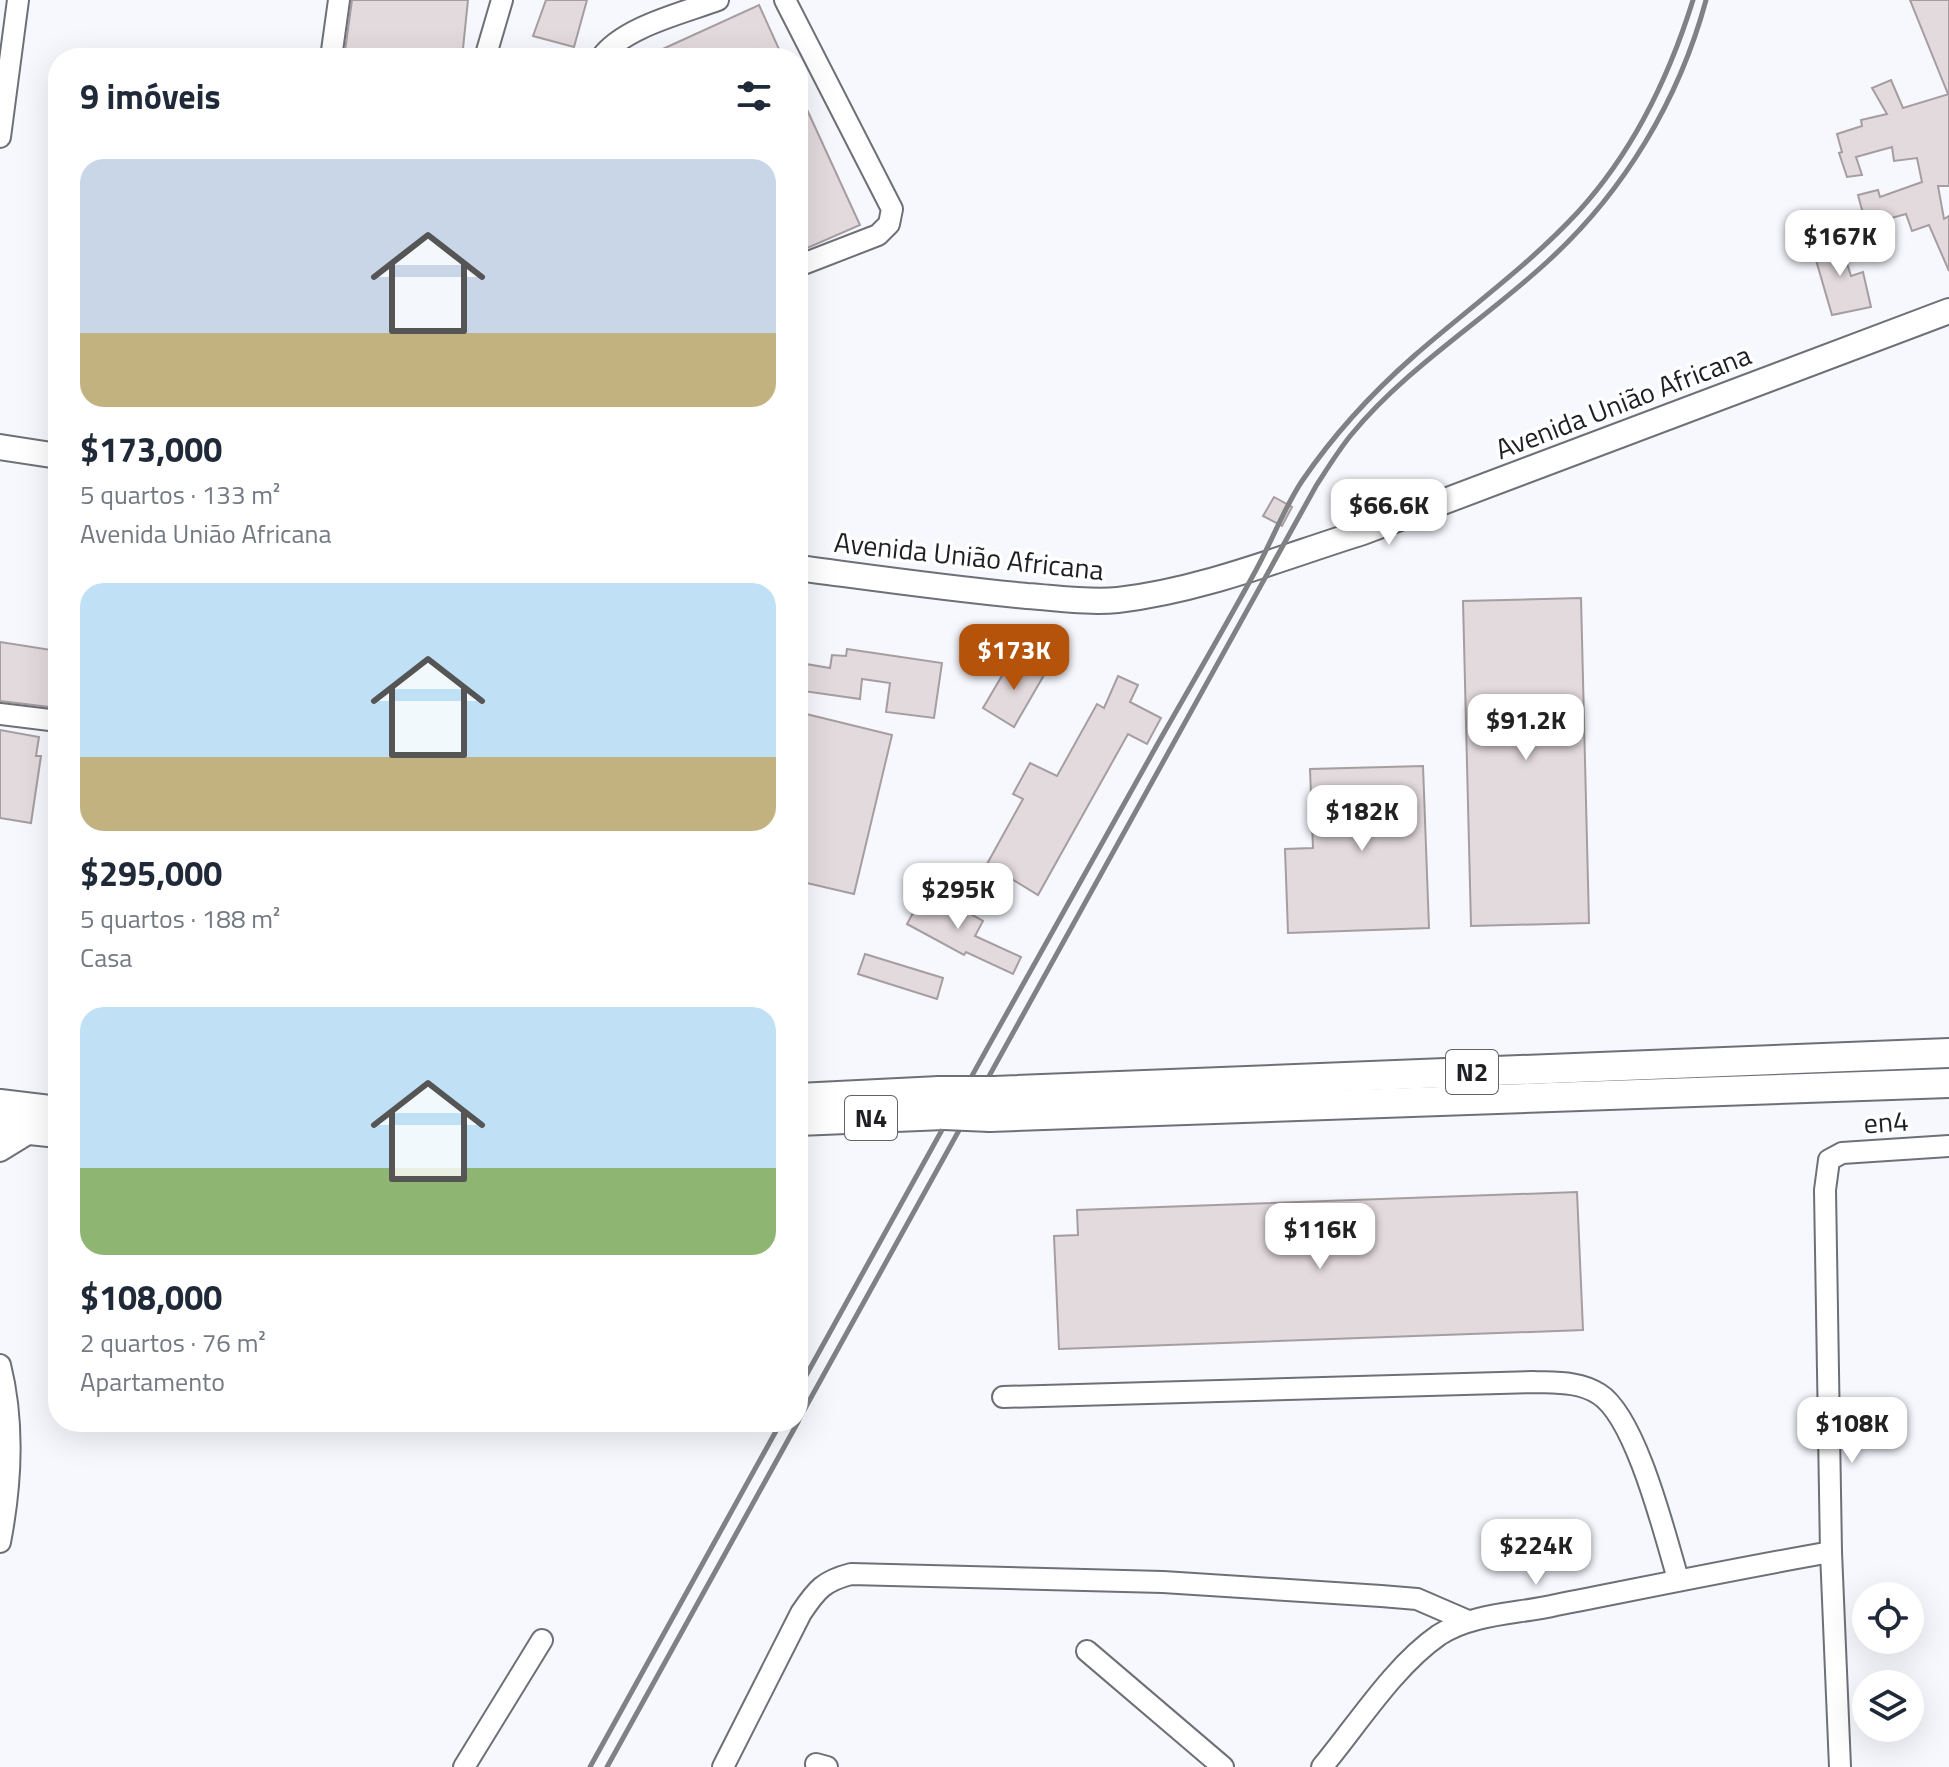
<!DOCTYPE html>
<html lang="pt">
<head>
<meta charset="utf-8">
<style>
	body { margin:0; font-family:"Titillium Web",sans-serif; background:#f2f2f3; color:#1f2937; height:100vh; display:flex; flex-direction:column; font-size:30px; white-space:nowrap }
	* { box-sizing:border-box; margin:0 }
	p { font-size:26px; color:#747a83 }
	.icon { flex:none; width:44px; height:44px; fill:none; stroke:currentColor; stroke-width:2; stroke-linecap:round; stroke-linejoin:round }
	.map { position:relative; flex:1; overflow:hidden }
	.sheet { position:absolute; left:48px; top:48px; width:760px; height:1384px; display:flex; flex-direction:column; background:#fff; border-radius:32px; box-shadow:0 8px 32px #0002 }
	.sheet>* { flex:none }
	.fabs { position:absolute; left:1852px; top:1582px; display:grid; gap:16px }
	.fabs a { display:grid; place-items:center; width:72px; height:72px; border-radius:50%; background:#fff; box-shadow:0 8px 32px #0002; font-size:40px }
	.price { position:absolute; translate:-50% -68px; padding:0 18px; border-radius:16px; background:#fff; color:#222; font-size:26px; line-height:52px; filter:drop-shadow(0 2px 4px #0008) }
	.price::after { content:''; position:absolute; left:50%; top:48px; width:24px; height:18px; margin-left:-12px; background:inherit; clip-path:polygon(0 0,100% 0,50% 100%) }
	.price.on { background:#b45309; color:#fff }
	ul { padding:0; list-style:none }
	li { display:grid; align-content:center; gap:16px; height:424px; padding:0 32px }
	li span { display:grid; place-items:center; height:248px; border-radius:24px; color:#555 }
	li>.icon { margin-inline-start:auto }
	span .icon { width:144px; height:144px; fill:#fffc; stroke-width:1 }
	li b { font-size:34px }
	h2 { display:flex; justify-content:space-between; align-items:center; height:96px; padding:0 32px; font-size:34px }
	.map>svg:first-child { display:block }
	.building { fill:#e3dadd; stroke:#a69da0; stroke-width:2 }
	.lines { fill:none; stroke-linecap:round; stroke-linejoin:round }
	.minor-casing { stroke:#6d7076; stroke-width:24 }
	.major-casing { stroke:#6d7076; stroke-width:28 }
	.highway-casing { stroke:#6d7076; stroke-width:32 }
	.minor { stroke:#fff; stroke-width:20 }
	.major { stroke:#fff; stroke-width:24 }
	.highway { stroke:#fff; stroke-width:28 }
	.rail { stroke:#808185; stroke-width:5 }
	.highway-bridge-casing { stroke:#6d7076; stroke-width:32; stroke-linecap:butt }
	.highway-bridge { stroke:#fff; stroke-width:28 }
	.labels { text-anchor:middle; stroke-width:7; stroke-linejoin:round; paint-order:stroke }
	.shield { fill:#fff; stroke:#626365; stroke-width:2 }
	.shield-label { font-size:26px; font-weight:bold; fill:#1f2023 }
	.street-label { font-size:28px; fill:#1f2023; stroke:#fff }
</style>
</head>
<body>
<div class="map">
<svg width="1949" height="1767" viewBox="0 0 1949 1767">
	<rect width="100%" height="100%" fill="#f6f8fe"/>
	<!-- building -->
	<g class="building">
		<path d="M352 0H468L462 58H344Z"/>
		<path d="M546 0H587L574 47 533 36Z"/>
		<path d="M1910 0H1949V93L1948 94Z"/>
		<path d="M759 5 783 58H643Z"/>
		<path d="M1891 80 1903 108 1949 94V186H1938L1944 219 1949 216V271L1929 225 1912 231 1906 214 1866 225 1858 195 1878 190 1880 197 1922 182 1917 158 1894 161 1892 147 1856 157 1862 175 1847 177 1839 153 1842 152 1837 134 1862 126 1861 120 1887 114 1872 88Z"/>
		<path d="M798 90 860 225 798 252Z"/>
		<path d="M1838 235 1851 276 1863 272 1871 307 1832 315 1811 243Z"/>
		<path d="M1274 497 1292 507 1282 526 1263 516Z"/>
		<path d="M1581 598 1589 923 1471 926 1463 601Z"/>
		<path d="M0 642 58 651V708L0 701Z"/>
		<path d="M847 649 942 663 934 718 886 712 890 683 862 679 860 699 803 691 806 664 830 668 832 655 846 656Z"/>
		<path d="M1013 657 1044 675 1014 727 983 708Z"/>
		<path d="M1118 676 1138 685 1130 702 1161 718 1147 744 1128 734 1038 895 987 864 1023 799 1013 794 1030 763 1057 776 1097 704 1104 708Z"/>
		<path d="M798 712 892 735 854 894 798 881Z"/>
		<path d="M0 730 39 737 36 756H41L31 823 0 818Z"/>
		<path d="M1423 766 1429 928 1288 933 1285 849 1313 848 1310 769Z"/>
		<path d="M926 889 983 921 975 936 1021 957 1013 974 966 952 964 955 907 924Z"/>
		<path d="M865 954 943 978 937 999 858 974Z"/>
		<path d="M1577 1192 1583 1330 1059 1349 1054 1236 1078 1235 1077 1210Z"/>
	</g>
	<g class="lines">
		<!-- minor casing -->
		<g class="minor-casing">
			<g id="minor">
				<path d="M785 0 892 209 889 224 878 235 798 266"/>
				<path d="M331 58 339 0"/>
				<path d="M485 58 502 0"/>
				<path d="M601 58C623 27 683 13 718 0"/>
				<path d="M0 137 18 0"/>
				<path d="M0 714 58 721"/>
				<path d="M0 1151 31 1132"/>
				<path d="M0 1365C14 1421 11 1485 0 1542"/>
				<path d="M1003 1397 1533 1382C1555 1383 1579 1381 1599 1394 1636 1417 1665 1535 1678 1579"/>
				<path d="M1087 1651 1223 1767"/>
				<path d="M816 1764 827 1767"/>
				<path d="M464 1767 542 1640"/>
				<path d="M723 1767 801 1613C817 1589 824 1581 851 1574L1163 1582 1381 1596 1417 1599 1468 1621"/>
				<path d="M1322 1767C1357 1725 1394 1666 1439 1635 1473 1613 1518 1614 1556 1605 1648 1587 1739 1568 1831 1552"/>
				<path d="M1840 1767 1831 1552 1825 1190 1829 1160 1842 1153 1949 1146"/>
			</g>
		</g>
		<!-- major casing -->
		<g class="major-casing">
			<g id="major">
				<path d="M0 447 58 456"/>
				<path d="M798 568C874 578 950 589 1027 596 1057 598 1088 603 1118 600 1203 590 1283 557 1363 532L1949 311"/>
			</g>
		</g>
		<!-- highway casing -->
		<g class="highway-casing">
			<g id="highway">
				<path d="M994 1091 1949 1053"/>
				<path d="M798 1098 939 1091"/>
				<path d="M0 1104 58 1111"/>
				<path d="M990 1117 1949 1083"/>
				<path d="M798 1121 944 1115"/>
				<path d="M0 1127 58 1133"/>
			</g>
		</g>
		<!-- minor -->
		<use href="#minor" class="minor"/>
		<!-- major -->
		<use href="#major" class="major"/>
		<!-- highway -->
		<use href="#highway" class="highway"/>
		<!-- rail -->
		<g class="rail">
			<path d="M798 1390C917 1175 1036 959 1157 745 1190 687 1224 629 1256 570 1272 541 1284 508 1302 481 1334 434 1372 393 1414 356 1469 308 1528 266 1578 212 1633 152 1669 77 1693 0"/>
			<path d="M798 1421 1316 486C1327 469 1338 451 1351 435 1406 368 1483 321 1547 262 1624 192 1679 100 1706 0"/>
			<path d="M590 1767 781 1422"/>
			<path d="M607 1767 798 1422"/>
		</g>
		<!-- highway-bridge casing -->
		<g class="highway-bridge-casing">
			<g id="highway-bridge">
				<path d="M939 1091H994"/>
				<path d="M944 1115 990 1117"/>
			</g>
		</g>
		<!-- highway-bridge -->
		<use href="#highway-bridge" class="highway-bridge"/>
	</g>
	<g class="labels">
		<!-- shield labels -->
		<g class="shield">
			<rect x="1446" y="1050" width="52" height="44" rx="6"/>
			<rect x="845" y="1096" width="52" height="44" rx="6"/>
		</g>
		<g class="shield-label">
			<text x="1472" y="1081">N2</text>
			<text x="871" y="1127">N4</text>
		</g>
		<!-- street labels -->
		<g class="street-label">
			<text transform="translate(1623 402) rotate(-21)" y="10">Avenida União Africana</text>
			<text transform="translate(969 556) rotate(6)" y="10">Avenida União Africana</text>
			<text transform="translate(1886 1122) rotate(-4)" y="10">en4</text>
		</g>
	</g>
</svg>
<div class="fabs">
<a><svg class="icon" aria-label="locate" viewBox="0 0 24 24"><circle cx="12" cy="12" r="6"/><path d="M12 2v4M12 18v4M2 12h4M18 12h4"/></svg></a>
<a><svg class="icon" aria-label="layers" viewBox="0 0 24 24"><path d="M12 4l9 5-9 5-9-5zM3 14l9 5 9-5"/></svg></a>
</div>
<b class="price" style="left:1840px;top:278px">$167K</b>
<b class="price" style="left:1389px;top:547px">$66.6K</b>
<b class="price on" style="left:1014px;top:692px">$173K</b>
<b class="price" style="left:1526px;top:762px">$91.2K</b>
<b class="price" style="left:1362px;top:853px">$182K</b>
<b class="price" style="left:958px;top:931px">$295K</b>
<b class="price" style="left:1320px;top:1271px">$116K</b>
<b class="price" style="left:1852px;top:1465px">$108K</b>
<b class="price" style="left:1536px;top:1587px">$224K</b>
<section class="sheet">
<h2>9 imóveis<svg class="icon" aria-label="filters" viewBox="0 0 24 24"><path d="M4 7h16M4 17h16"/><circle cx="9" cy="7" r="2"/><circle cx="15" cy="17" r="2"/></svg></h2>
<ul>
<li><span style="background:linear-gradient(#c9d6e8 70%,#c2b280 0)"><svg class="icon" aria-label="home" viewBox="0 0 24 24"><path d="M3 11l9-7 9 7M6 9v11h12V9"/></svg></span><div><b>$173,000</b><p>5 quartos · 133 m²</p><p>Avenida União Africana</p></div></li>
<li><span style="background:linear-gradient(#bfe0f5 70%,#c2b280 0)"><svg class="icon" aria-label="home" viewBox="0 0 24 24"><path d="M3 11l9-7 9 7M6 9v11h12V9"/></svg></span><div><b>$295,000</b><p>5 quartos · 188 m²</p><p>Casa</p></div></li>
<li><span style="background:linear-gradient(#bfe0f5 65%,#8fb573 0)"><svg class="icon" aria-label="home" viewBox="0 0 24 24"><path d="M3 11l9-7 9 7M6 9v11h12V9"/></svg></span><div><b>$108,000</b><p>2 quartos · 76 m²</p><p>Apartamento</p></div></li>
</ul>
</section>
</div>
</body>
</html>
